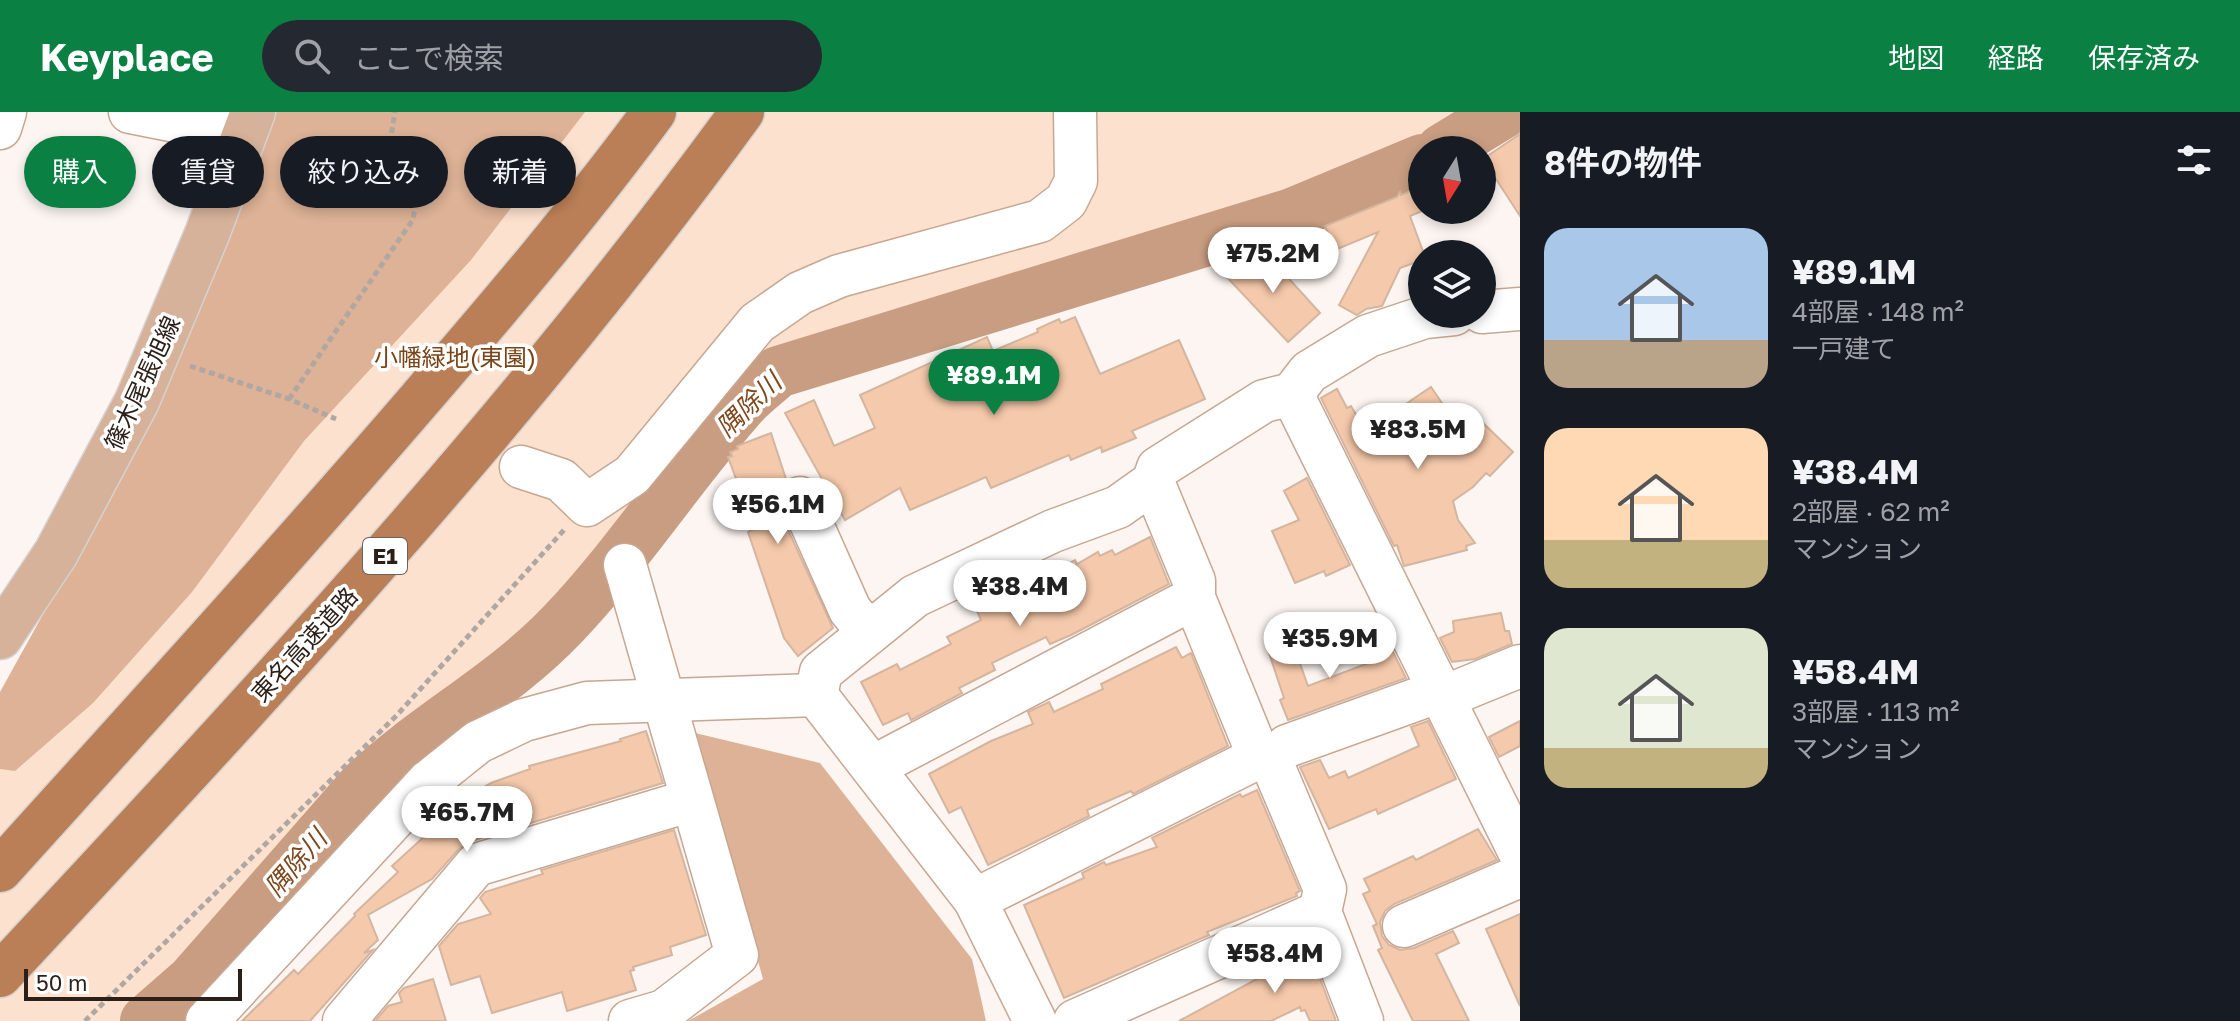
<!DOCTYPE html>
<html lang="ja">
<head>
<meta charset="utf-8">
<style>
	body { margin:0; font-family:"Golos Text","Noto Sans JP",sans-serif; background:#242831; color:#f1f3f6; height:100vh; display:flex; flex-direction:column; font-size:30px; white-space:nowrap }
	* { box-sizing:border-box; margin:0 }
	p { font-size:26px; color:#9ea1a6 }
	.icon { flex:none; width:44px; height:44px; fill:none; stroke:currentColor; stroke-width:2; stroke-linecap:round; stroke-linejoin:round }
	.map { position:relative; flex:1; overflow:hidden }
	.details { display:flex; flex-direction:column; background:#171b24; width:720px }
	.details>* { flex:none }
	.hud { position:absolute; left:24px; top:24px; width:760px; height:72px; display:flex; gap:16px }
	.needle { width:52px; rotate:191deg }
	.buttons { position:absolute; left:1408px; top:24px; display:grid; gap:16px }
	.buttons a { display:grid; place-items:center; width:88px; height:88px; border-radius:50%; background:#171b24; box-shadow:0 4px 12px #0003; font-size:40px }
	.scale { position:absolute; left:24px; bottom:20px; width:218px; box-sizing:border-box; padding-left:8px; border:4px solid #2b1f17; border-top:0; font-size:22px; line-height:28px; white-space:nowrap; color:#2b1f17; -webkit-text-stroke:6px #fff; paint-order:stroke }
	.price { position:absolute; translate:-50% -68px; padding:0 18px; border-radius:28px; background:#fff; color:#222; font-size:26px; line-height:52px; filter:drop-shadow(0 2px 4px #0008) }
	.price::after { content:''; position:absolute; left:50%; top:48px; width:24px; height:18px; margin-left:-12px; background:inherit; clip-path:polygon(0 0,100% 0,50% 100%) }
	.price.on { background:#0b8043; color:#fff }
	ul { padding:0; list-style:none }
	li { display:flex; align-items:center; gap:24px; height:200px; padding:0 24px }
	li span { display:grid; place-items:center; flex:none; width:224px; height:160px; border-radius:24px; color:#555 }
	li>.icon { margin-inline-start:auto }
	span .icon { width:96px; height:96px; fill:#fffc; stroke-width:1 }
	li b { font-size:34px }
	h2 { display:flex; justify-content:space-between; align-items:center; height:96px; padding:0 24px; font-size:34px }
	.chip { padding:0 28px; border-radius:36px; background:#171b24; box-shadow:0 4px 12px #0003; font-size:28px; line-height:72px }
	.chip.on { background:#0b8043; color:#fff }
	header { display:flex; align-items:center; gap:48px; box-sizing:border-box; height:112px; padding:0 40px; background:#0b8043; color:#fff }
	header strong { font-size:38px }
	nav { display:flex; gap:44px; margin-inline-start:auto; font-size:28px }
	.search { width:560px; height:72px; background:#242831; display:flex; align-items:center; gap:20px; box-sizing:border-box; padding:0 28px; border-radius:44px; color:#9ea1a6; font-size:30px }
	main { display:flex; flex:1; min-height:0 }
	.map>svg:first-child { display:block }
	.green { fill:#fce1ce }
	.forest { fill:#ddb296 }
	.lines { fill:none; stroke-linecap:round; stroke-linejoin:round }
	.river { stroke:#c89d81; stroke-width:52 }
	.building { fill:#f5c9ab; stroke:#d4b59f; stroke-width:2 }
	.minor-casing { stroke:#c7a792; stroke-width:45 }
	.major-casing { stroke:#d5d2d1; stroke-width:47 }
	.highway-casing { stroke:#d5d2d1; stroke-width:47 }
	.path { stroke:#b0a7a2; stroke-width:5; stroke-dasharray:6 4; stroke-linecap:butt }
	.minor { stroke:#fff; stroke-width:42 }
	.major { stroke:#d6b29a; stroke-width:44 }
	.highway { stroke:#ba7f56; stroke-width:44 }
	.labels { text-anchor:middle; stroke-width:7; stroke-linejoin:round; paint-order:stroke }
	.shield { fill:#fff; stroke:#6b625d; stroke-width:2 }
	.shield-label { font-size:22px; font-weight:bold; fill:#2b1f17 }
	.park-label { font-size:24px; fill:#7b4418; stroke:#fff }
	.street-label { font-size:24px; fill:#2b1f17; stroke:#fff }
	.water-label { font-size:26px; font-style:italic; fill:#7e471c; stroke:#fff }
</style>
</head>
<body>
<header>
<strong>Keyplace</strong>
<div class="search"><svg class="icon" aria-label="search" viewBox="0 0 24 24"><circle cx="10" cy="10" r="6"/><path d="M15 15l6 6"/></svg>ここで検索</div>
<nav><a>地図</a><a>経路</a><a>保存済み</a></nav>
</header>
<main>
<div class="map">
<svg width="1520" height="909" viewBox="0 0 1520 909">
	<rect width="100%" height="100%" fill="#fcf5f1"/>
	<!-- green -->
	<path class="green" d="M288 0H1520L1506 17 1464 38H1422V59L1400 70 1248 125 740 278 599 450 515 543 364 663 184 864 134 909H0V605Z"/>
	<!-- forest -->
	<g class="forest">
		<path d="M270 0H585L471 148 304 329 192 480 93 591 15 659 0 657V580L51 488Z"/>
		<path d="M695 621 820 651 972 847 986 909H688L763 867Z"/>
	</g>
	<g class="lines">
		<!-- river -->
		<g class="river">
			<path d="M1442 38 1504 0"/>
			<path d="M146 909 193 868 364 673C425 615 503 575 562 513 626 446 677 367 738 297 749 283 765 272 778 260L1292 102 1422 48"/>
		</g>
	</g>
	<!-- building -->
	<g class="building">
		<path d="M1520 22V104L1483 47Z"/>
		<path d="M1422 74V99L1410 104 1424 142H1422V148L1400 156 1382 194 1366 197 1357 203 1339 193 1378 120 1335 138 1325 114 1397 85 1400 80 1401 83Z"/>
		<path d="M1264 139 1320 201 1288 230 1223 161 1241 144 1249 153Z"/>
		<path d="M1075 205 1100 262 1179 228 1205 287 1132 319 1136 326 1102 340 1101 335 1071 348 1069 343 991 376 986 365 910 398 900 376 845 408 785 301 814 288 834 334 875 316 860 283 987 225 993 239 1038 220 1037 217 1059 207 1061 211Z"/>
		<path d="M1431 275 1466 326 1482 310 1513 340 1490 364 1486 361 1473 375 1453 389 1458 408 1475 431 1466 434 1467 438 1404 454 1397 433 1394 434 1321 286 1337 277 1347 296 1351 294 1361 311 1364 308 1369 317Z"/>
		<path d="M771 321 786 367 780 373 776 383 778 396 833 516 798 544 784 526 748 420 758 415 750 405 728 345 732 344 730 340 738 337 737 334Z"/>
		<path d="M1307 366 1350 453 1326 464 1324 459 1295 471 1272 419 1299 408 1284 379Z"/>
		<path d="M1150 425 1169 472 1071 523 1050 532 1046 525 992 551 995 558 959 576 962 581 911 608 908 601 883 613 861 570 897 552 900 558 951 532 947 525 981 508 977 499 1002 487 1004 491 1047 469 1045 464 1075 448 1077 452 1098 440 1100 444 1112 438 1115 443Z"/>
		<path d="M1501 501 1505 519H1509L1512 532 1475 547 1452 550 1440 526 1454 520 1453 509Z"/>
		<path d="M1292 529 1308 574 1374 549 1369 537 1388 530 1406 566 1288 608 1280 588 1284 586 1268 538Z"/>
		<path d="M1176 535 1182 546 1191 541 1228 634 1133 682 1131 679 1087 698 1089 704 988 753 961 695 949 701 929 662 991 629 1033 612 1028 600 1049 590 1054 600 1103 577 1101 572Z"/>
		<path d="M1428 609 1456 667 1378 702 1376 697 1329 717 1300 655 1320 648 1329 666 1345 659 1348 666 1419 634 1411 615Z"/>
		<path d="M1520 609V634L1499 645 1489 625Z"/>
		<path d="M646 619 663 671 468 730 458 738 432 767 368 803 378 828 364 841 373 838 310 909H242L294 858 298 862 355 804 354 802 398 760 392 754 437 713 436 711 462 696 459 690 491 671 530 657 529 654 621 629 620 627Z"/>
		<path d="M1257 678 1300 779 1296 781 1297 784 1207 820 1209 823 1064 886 1024 793 1084 766 1082 761 1104 750 1106 753 1157 735 1152 726 1240 682 1242 685Z"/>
		<path d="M1478 717 1497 748 1394 792 1385 799 1380 810 1382 824 1389 833 1400 838 1414 836 1453 819 1459 831 1436 842 1469 909H1413L1378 838 1382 836 1373 814 1377 812 1363 782 1370 779 1364 767 1413 744 1416 748Z"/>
		<path d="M674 718 706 823 670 835 672 843 633 855 634 858 630 859 636 878 567 899 562 880 492 901 480 864 451 873 439 834 458 812 491 802 480 786 485 780 543 762 541 758Z"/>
		<path d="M1520 802V894L1486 817Z"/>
		<path d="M1307 832 1336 909H1310L1305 898 1301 899 1300 895 1271 909H1179L1283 853 1280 844Z"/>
		<path d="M433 867 446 909H375L388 894 402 890 399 881 404 876Z"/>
	</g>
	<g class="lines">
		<!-- minor casing -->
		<g class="minor-casing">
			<g id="minor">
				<path d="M130 0 245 23"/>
				<path d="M0 16 5 0"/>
				<path d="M1482 200 1520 197"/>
				<path d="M1292 282 1520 741"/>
				<path d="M521 355 561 368 587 393 632 363 757 211 800 181 839 164 1040 109 1066 89 1076 69 1075 0"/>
				<path d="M1153 370 1194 469V486"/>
				<path d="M800 386 850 498 869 521"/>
				<path d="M625 453 737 843 664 899 630 909"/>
				<path d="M816 583 821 560 915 484 1053 419 1118 395 1153 370 1158 356 1264 289 1292 282 1309 260 1368 224 1425 205 1454 202"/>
				<path d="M816 583 975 788 1035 909"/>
				<path d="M1444 585 1520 554"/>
				<path d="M1287 634 1440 579"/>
				<path d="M1259 645 1274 656 1325 777 1320 800 1362 909"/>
				<path d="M873 655 1194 486 1259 645 975 788"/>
				<path d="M1404 814 1520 764"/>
				<path d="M207 909 428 670 478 630 524 608 587 591 816 583"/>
				<path d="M344 909 476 753 692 688"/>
				<path d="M1075 909 1320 800"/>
			</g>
		</g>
		<!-- major casing -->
		<g class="major-casing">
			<path id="major" d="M0 525 56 441 137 289 207 122 253 0"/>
		</g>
		<!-- highway casing -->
		<g class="highway-casing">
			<g id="highway">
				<path d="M0 758C141 602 283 446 420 287 501 193 581 99 654 0"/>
				<path d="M0 863C259 585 518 308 742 0"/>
			</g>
		</g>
		<!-- path -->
		<g class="path">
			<path d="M190 254 289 287 336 307"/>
			<path d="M289 287 412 109 417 91 391 24 395 0"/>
			<path d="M85 909 397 603 564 418"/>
		</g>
		<!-- minor -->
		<use href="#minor" class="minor"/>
		<!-- major -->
		<use href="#major" class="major"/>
		<!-- highway -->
		<use href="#highway" class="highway"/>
	</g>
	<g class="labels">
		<!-- shield labels -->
		<rect class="shield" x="363" y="426" width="44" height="36" rx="6"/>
		<g class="shield-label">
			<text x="385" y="452">E1</text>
		</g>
		<!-- park labels -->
		<g class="park-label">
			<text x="455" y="254">小幡緑地(東園)</text>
		</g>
		<!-- street labels -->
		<g class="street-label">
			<text transform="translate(143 271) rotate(-65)" y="8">篠木尾張旭線</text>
			<text transform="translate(305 533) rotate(-48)" y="8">東名高速道路</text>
		</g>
		<!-- water labels -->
		<g class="water-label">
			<text transform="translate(749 293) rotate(-44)" y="9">隅除川</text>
			<text transform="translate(296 751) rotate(-49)" y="9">隅除川</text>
		</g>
	</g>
</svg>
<div class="buttons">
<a><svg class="needle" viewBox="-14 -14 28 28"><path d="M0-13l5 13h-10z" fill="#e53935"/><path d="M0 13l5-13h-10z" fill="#9ea1a6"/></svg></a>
<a><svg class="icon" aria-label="layers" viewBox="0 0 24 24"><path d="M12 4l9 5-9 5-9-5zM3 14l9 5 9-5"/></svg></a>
</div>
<div class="scale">50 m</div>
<b class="price" style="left:1273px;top:183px">¥75.2M</b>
<b class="price on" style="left:994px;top:305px">¥89.1M</b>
<b class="price" style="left:1418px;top:359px">¥83.5M</b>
<b class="price" style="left:778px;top:434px">¥56.1M</b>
<b class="price" style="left:1020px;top:516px">¥38.4M</b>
<b class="price" style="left:1330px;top:568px">¥35.9M</b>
<b class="price" style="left:467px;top:742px">¥65.7M</b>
<b class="price" style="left:1275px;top:883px">¥58.4M</b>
<div class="hud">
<a class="chip on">購入</a>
<a class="chip">賃貸</a>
<a class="chip">絞り込み</a>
<a class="chip">新着</a>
</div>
</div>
<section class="details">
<h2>8件の物件<svg class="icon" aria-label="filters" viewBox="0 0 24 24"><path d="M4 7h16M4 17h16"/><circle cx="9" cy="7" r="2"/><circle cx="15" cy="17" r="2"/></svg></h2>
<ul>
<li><span style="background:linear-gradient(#a9c7e8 70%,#b9a48a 0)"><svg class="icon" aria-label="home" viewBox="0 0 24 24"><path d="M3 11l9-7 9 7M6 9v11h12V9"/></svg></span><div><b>¥89.1M</b><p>4部屋 · 148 m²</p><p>一戸建て</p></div></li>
<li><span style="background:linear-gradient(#ffd9b3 70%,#c2b280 0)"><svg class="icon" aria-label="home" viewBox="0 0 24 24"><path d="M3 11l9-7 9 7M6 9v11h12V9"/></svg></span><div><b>¥38.4M</b><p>2部屋 · 62 m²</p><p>マンション</p></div></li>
<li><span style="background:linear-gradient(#dfe7d0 75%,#c2b280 0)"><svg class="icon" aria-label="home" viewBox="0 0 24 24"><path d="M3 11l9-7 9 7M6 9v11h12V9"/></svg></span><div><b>¥58.4M</b><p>3部屋 · 113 m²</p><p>マンション</p></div></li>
</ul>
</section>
</main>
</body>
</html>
